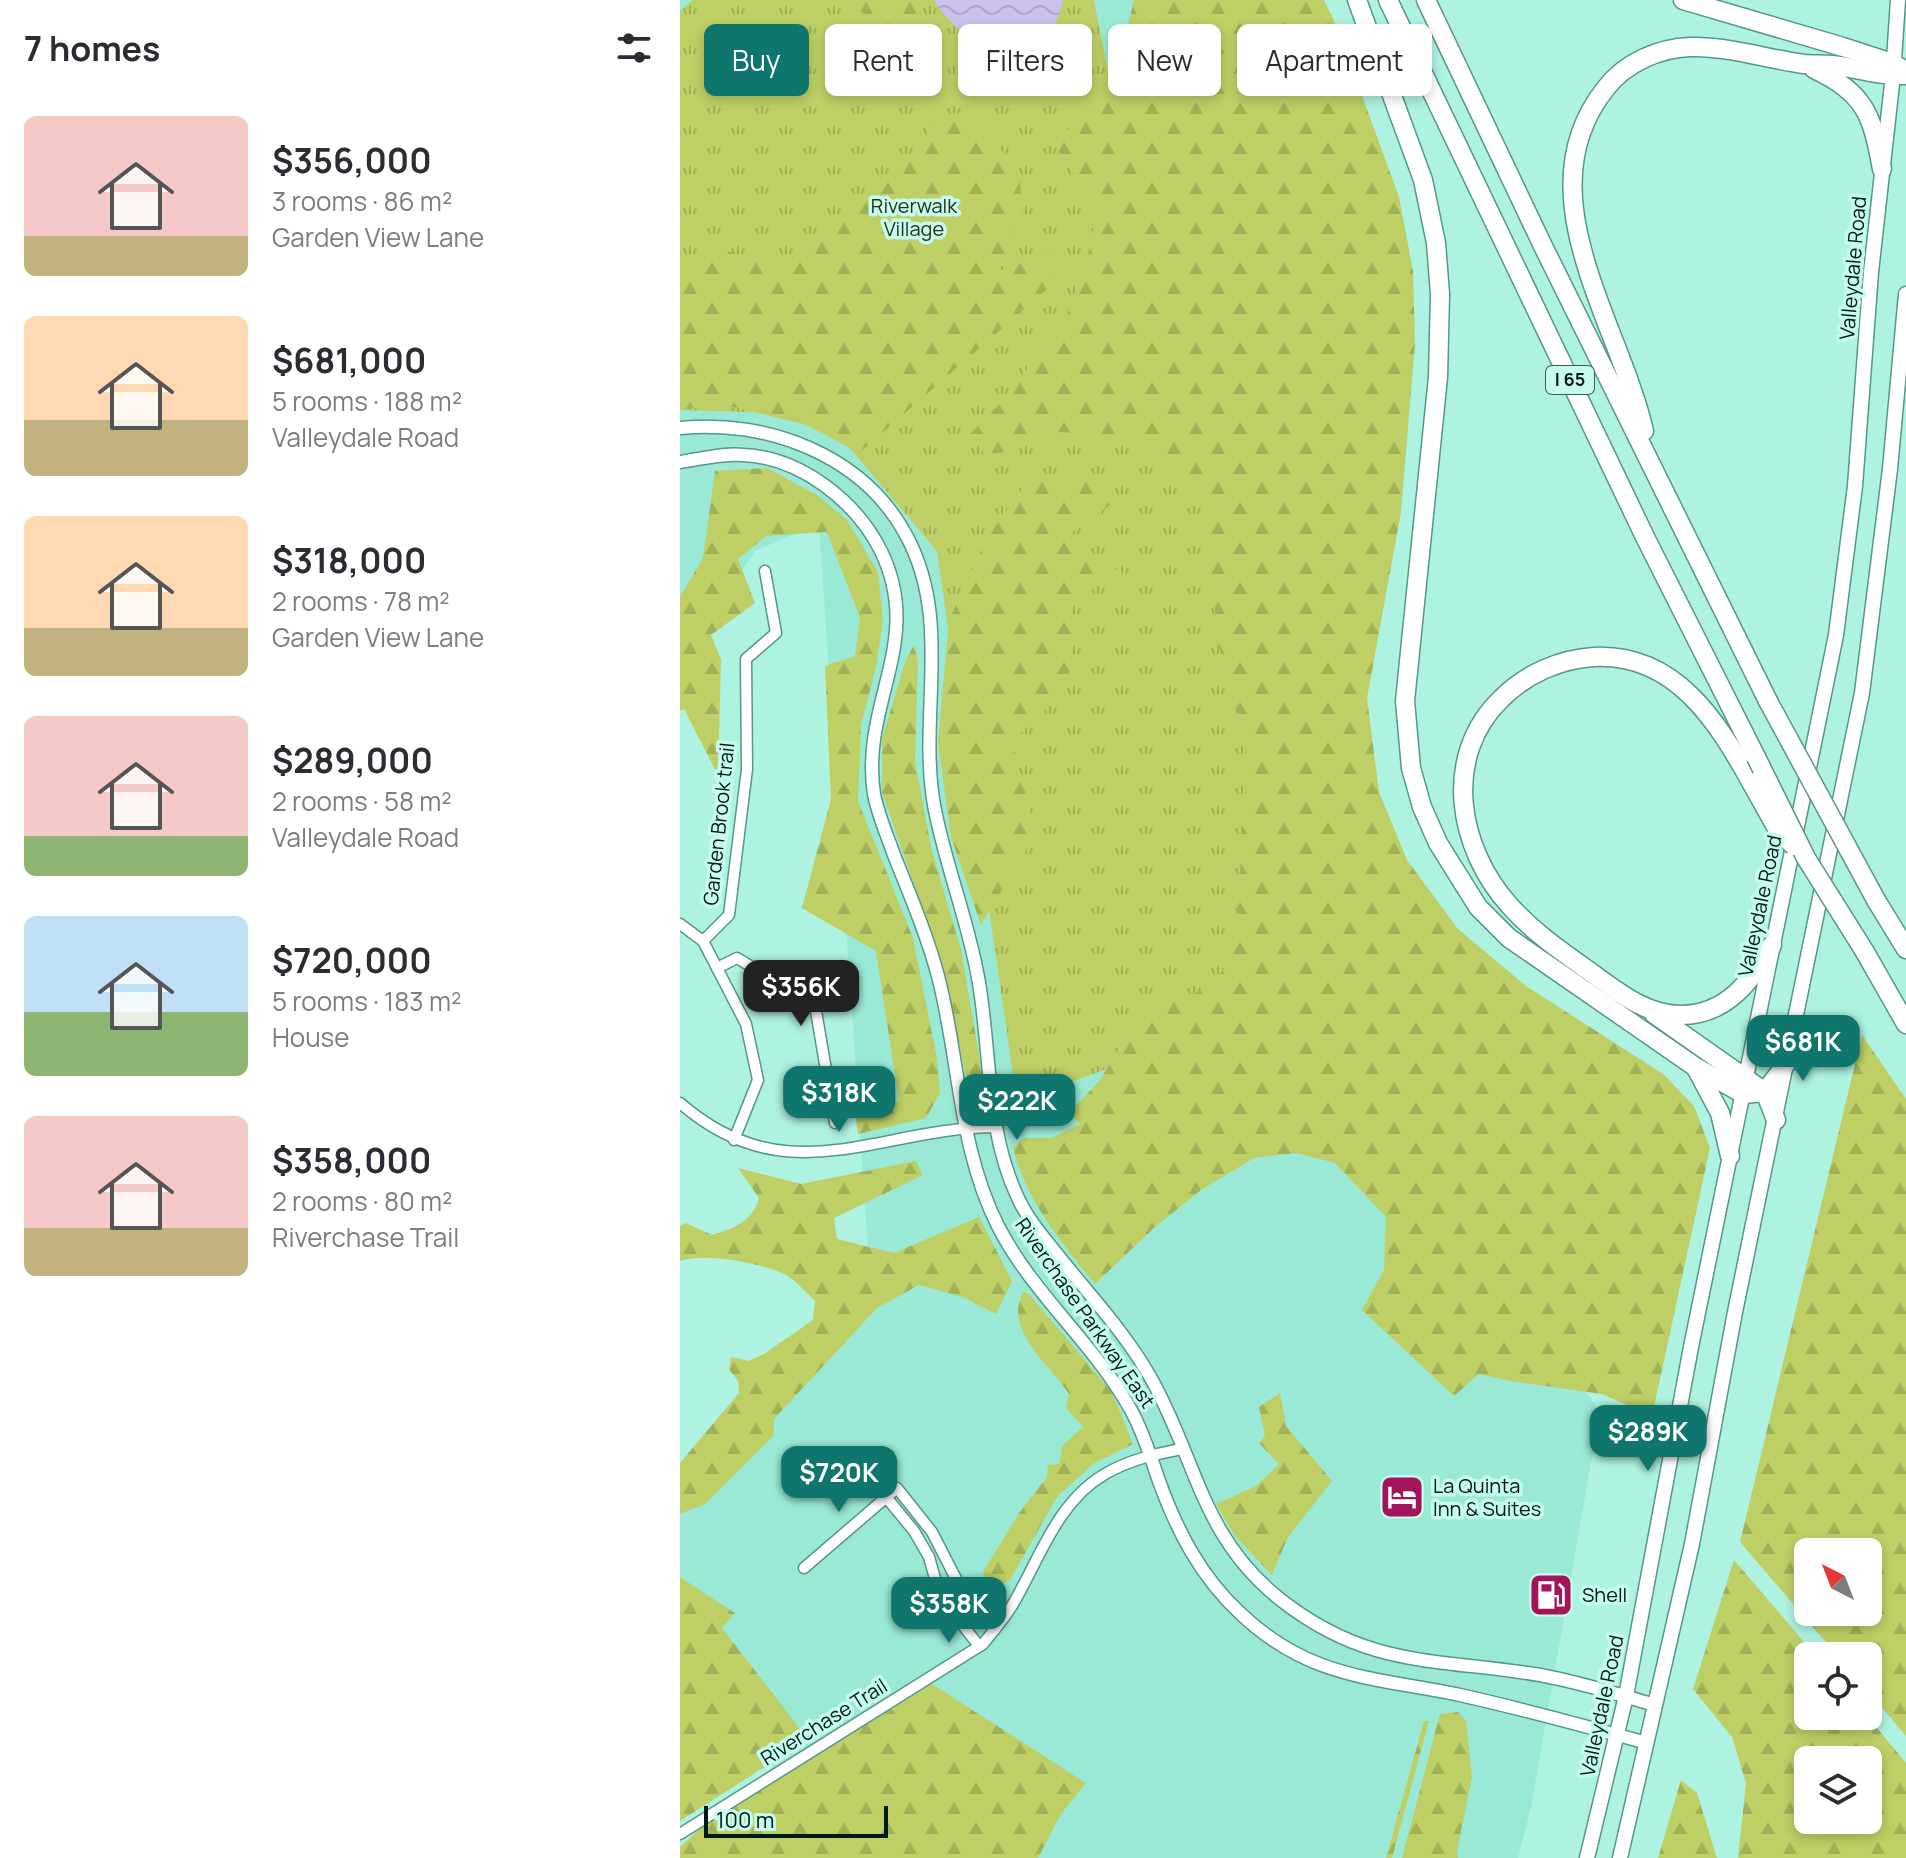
<!DOCTYPE html>
<html lang="en">
<head>
<meta charset="utf-8">
<style>
	body { margin:0; font-family:Manrope,sans-serif; background:#f7f7f7; color:#2b2b33; height:100vh; display:flex; flex-direction:column; font-size:30px; white-space:nowrap }
	* { box-sizing:border-box; margin:0 }
	p { font-size:26px; color:#7c7c81 }
	.icon { flex:none; width:44px; height:44px; fill:none; stroke:currentColor; stroke-width:2; stroke-linecap:round; stroke-linejoin:round }
	.map { position:relative; flex:1; overflow:hidden }
	.drawer { display:flex; flex-direction:column; background:#fff; width:680px }
	.drawer>* { flex:none }
	.hud { position:absolute; left:24px; top:24px; width:760px; height:72px; display:flex; gap:16px }
	.needle { width:52px; rotate:318deg }
	.controls { position:absolute; left:1114px; top:1538px; display:grid; gap:16px }
	.controls a { display:grid; place-items:center; width:88px; height:88px; border-radius:12px; background:#fff; box-shadow:0 4px 12px #0003; font-size:40px }
	.scale { position:absolute; left:24px; bottom:20px; width:184px; box-sizing:border-box; padding-left:8px; border:4px solid #001913; border-top:0; font-size:22px; line-height:28px; white-space:nowrap; color:#001913; -webkit-text-stroke:6px #c6fcee; paint-order:stroke }
	.price { position:absolute; translate:-50% -68px; padding:0 18px; border-radius:16px; background:#0f766e; color:#fff; font-size:26px; line-height:52px; filter:drop-shadow(0 2px 4px #0008) }
	.price::after { content:''; position:absolute; left:50%; top:48px; width:24px; height:18px; margin-left:-12px; background:inherit; clip-path:polygon(0 0,100% 0,50% 100%) }
	.price.current { background:#222; color:#fff }
	ul { padding:0; list-style:none }
	li { display:flex; align-items:center; gap:24px; height:200px; padding:0 24px }
	li span { display:grid; place-items:center; flex:none; width:224px; height:160px; border-radius:12px; color:#555 }
	li>.icon { margin-inline-start:auto }
	span .icon { width:96px; height:96px; fill:#fffc; stroke-width:1 }
	li b { font-size:34px }
	h2 { display:flex; justify-content:space-between; align-items:center; height:96px; padding:0 24px; font-size:34px }
	.chip { padding:0 28px; border-radius:12px; background:#fff; box-shadow:0 4px 12px #0003; font-size:28px; line-height:72px }
	.chip.current { background:#0f766e; color:#fff }
	main { display:flex; flex:1; min-height:0 }
	.map>svg:first-child { display:block }
	.built { fill:#9ae9d6 }
	.grass { fill:url(#grass-tufts) }
	.forest { fill:url(#forest-firs); fill-rule:evenodd }
	.water { fill:url(#water-waves) }
	.lines { fill:none; stroke-linecap:round; stroke-linejoin:round }
	.minor-casing { stroke:#559788; stroke-width:13 }
	.tertiary-casing { stroke:#559788; stroke-width:15 }
	.secondary-casing { stroke:#559788; stroke-width:17 }
	.motorway-casing { stroke:#559788; stroke-width:21 }
	.minor { stroke:#fff; stroke-width:10 }
	.tertiary { stroke:#fff; stroke-width:12 }
	.secondary { stroke:#fff; stroke-width:14 }
	.motorway { stroke:#fff; stroke-width:18 }
	.motorway-bridge-casing { stroke:#559788; stroke-width:21; stroke-linecap:butt }
	.motorway-bridge { stroke:#fff; stroke-width:18 }
	.labels { text-anchor:middle; stroke-width:7; stroke-linejoin:round; paint-order:stroke }
	.shield { fill:#c6fcee; stroke:#3b5d55; stroke-width:2 }
	.shield-label { font-size:18px; font-weight:bold; fill:#001913 }
	.park-label { font-size:20px; fill:#292e17; stroke:#c6fcee }
	.street-label { font-size:20px; fill:#001913; stroke:#c6fcee }
	.poi-label { font-size:20px; fill:#001913; stroke:#c6fcee; text-anchor:start }
</style>
</head>
<body>
<main>
<section class="drawer">
<h2>7 homes<svg class="icon" aria-label="filters" viewBox="0 0 24 24"><path d="M4 7h16M4 17h16"/><circle cx="9" cy="7" r="2"/><circle cx="15" cy="17" r="2"/></svg></h2>
<ul>
<li><span style="background:linear-gradient(#f6c9c9 75%,#c2b280 0)"><svg class="icon" aria-label="home" viewBox="0 0 24 24"><path d="M3 11l9-7 9 7M6 9v11h12V9"/></svg></span><div><b>$356,000</b><p>3 rooms · 86 m²</p><p>Garden View Lane</p></div></li>
<li><span style="background:linear-gradient(#ffd9b3 65%,#c2b280 0)"><svg class="icon" aria-label="home" viewBox="0 0 24 24"><path d="M3 11l9-7 9 7M6 9v11h12V9"/></svg></span><div><b>$681,000</b><p>5 rooms · 188 m²</p><p>Valleydale Road</p></div></li>
<li><span style="background:linear-gradient(#ffd9b3 70%,#c2b280 0)"><svg class="icon" aria-label="home" viewBox="0 0 24 24"><path d="M3 11l9-7 9 7M6 9v11h12V9"/></svg></span><div><b>$318,000</b><p>2 rooms · 78 m²</p><p>Garden View Lane</p></div></li>
<li><span style="background:linear-gradient(#f6c9c9 75%,#8fb573 0)"><svg class="icon" aria-label="home" viewBox="0 0 24 24"><path d="M3 11l9-7 9 7M6 9v11h12V9"/></svg></span><div><b>$289,000</b><p>2 rooms · 58 m²</p><p>Valleydale Road</p></div></li>
<li><span style="background:linear-gradient(#bfe0f5 60%,#8fb573 0)"><svg class="icon" aria-label="home" viewBox="0 0 24 24"><path d="M3 11l9-7 9 7M6 9v11h12V9"/></svg></span><div><b>$720,000</b><p>5 rooms · 183 m²</p><p>House</p></div></li>
<li><span style="background:linear-gradient(#f6c9c9 70%,#c2b280 0)"><svg class="icon" aria-label="home" viewBox="0 0 24 24"><path d="M3 11l9-7 9 7M6 9v11h12V9"/></svg></span><div><b>$358,000</b><p>2 rooms · 80 m²</p><p>Riverchase Trail</p></div></li>
</ul>
</section>
<div class="map">
<svg width="1226" height="1858" viewBox="0 0 1226 1858">
	<defs>
		<pattern id="grass-tufts" width="24" height="20" patternUnits="userSpaceOnUse" patternTransform="scale(2)"><rect width="24" height="20" fill="#bdcf65"/><path d="M3 7l-1-3M5 7V3M7 7l1-3M15 17l-1-3M17 17v-4M19 17l1-3" fill="none" stroke="#a1b157"/></pattern>
		<pattern id="forest-firs" width="22" height="20" patternUnits="userSpaceOnUse" patternTransform="scale(2)"><rect width="22" height="20" fill="#bdcf65"/><path d="M5 1l3.5 6h-7zM16 11l3.5 6h-7z" fill="#a1b157"/></pattern>
		<pattern id="water-waves" width="16" height="10" patternUnits="userSpaceOnUse" patternTransform="scale(2)"><rect width="16" height="10" fill="#ccc0ed"/><path d="M0 5q4-4 8 0t8 0" fill="none" stroke="#ada4ca"/></pattern>
	</defs>
	<rect width="100%" height="100%" fill="#aef2e1"/>
	<!-- built -->
	<path class="built" d="M0 0H491L629 1022 920 1411 851 1807 838 1858H136L138 1851 0 1616V1505L191 1294 139 524 75 551 0 663Z"/>
	<!-- grass -->
	<path class="grass" d="M13 0H414L492 393 678 977 337 1102 257 551 141 414 0 410V11Z"/>
	<!-- forest -->
	<g class="forest">
		<path d="M169 0H254V1L227 20 204 26 181 12Z"/>
		<path d="M454 0H644L657 27 719 197 733 271 735 344 721 512 687 698 699 792 727 860 778 929 846 986 983 1074 1014 1106 1030 1148 972 1416 922 1394 830 1381 799 1374 774 1396 682 1310 704 1270 706 1217 655 1163 616 1153 574 1158 521 1190 475 1227 415 1284C381 1242 346 1201 333 1147L344 1138H372L400 1124 390 1112 420 1080 453 1026 474 999C519 996 532 993 554 952L568 763 554 700 538 643 529 539 517 490 489 461 437 436 379 432 334 451 305 454 289 435 328 395 388 312 413 239 414 202 376 147 441 54Z"/>
		<path d="M281 112 301 119 340 179 342 213 319 271 369 253 380 264 365 291 179 453 127 425 41 404 0 410V282L34 243 61 258 76 260 110 255 152 234 182 194 243 145 250 125Z"/>
		<path d="M87 468 137 495 167 520 198 572 203 620 196 667 181 725 178 801 233 938 257 1059 260 1093 246 1118 178 1134 175 1112 219 1101 196 951 122 908 151 799 145 666 175 656 180 618 147 532 86 536 58 559 75 603 31 635 41 659 38 775 4 709 0 711V597L23 558 35 471Z"/>
		<path d="M375 476H412L432 491 434 502 386 537 404 552 443 573 391 600 393 648 386 691 332 741 356 834 301 925 271 837 258 743 269 620 307 537 349 480Z"/>
		<path d="M234 645 238 662 235 761 251 847 281 950 302 1073 304 1101 297 1108 291 1100 262 965 202 792V739L225 662Z"/>
		<path d="M1182 1035 1226 1099V1736L1188 1691V1656H1158L1060 1542ZM1128 1552H1188V1612H1128Z"/>
		<path d="M236 1161 243 1175 154 1218 157 1239 214 1253 299 1217 332 1281 316 1314 283 1297 239 1285 197 1308 94 1419V1435L25 1504 0 1514V1463L59 1393 58 1381 49 1369 51 1357 68 1361 84 1354 133 1320 135 1301C126 1292 116 1281 106 1275 82 1263 25 1252 0 1261V1226L6 1223 32 1235C54 1228 72 1222 79 1198L58 1168 121 1184Z"/>
		<path d="M342 1292 348 1293 432 1392 453 1444 413 1464 377 1497 330 1580 320 1585 306 1583 303 1572 339 1513 367 1477 368 1465 379 1464 382 1446 403 1427 386 1408 389 1394C373 1369 339 1343 338 1311 338 1305 341 1298 342 1292Z"/>
		<path d="M600 1393 606 1426 652 1481 608 1537 592 1575 555 1536 536 1504 576 1486 599 1464 579 1443 585 1436 579 1407Z"/>
		<path d="M1054 1560 1136 1656H1128V1716H1187L1226 1763V1858H1058L1066 1783 1052 1737 1013 1689ZM1128 1760H1188V1820H1128Z"/>
		<path d="M0 1577 55 1613 42 1628 128 1739 0 1821Z"/>
		<path d="M252 1684 406 1783 381 1814 358 1858H0V1847L23 1826Z"/>
		<path d="M778 1712 786 1721 792 1777 777 1851 778 1858H722L760 1714Z"/>
		<path d="M744 1721H749L712 1858H706Z"/>
		<path d="M1001 1780 1017 1793 1037 1858H978Z"/>
	</g>
	<!-- water -->
	<path class="water" d="M254 0H383C365 81 287 55 254 0Z"/>
	<g class="lines">
		<!-- minor casing -->
		<g class="minor-casing">
			<g id="minor">
				<path d="M0 924 23 941 66 1024 78 1080 54 1140"/>
				<path d="M23 941 49 915 67 769 66 659 96 633 85 571"/>
				<path d="M37 968 57 958 135 1005 155 1123"/>
				<path d="M0 1103C108 1197 198 1127 317 1127"/>
				<path d="M206 1497 234 1531 249 1557 256 1582 267 1605 299 1646"/>
				<path d="M124 1568 217 1488 252 1532 290 1606 315 1629"/>
				<path d="M0 1834 303 1644C313 1631 325 1618 333 1604 360 1558 377 1502 425 1474 449 1460 475 1454 502 1449"/>
			</g>
		</g>
		<!-- tertiary casing -->
		<g class="tertiary-casing">
			<g id="tertiary">
				<path d="M0 428C87 419 183 455 226 535 273 621 238 714 254 805 265 865 289 922 299 983 311 1054 306 1131 338 1198 348 1220 365 1239 380 1258 412 1298 448 1336 473 1382 517 1462 522 1538 601 1600 689 1669 758 1658 860 1675 899 1682 937 1694 975 1705"/>
				<path d="M0 462C21 459 43 453 64 455 121 458 176 501 201 551 245 642 180 703 194 794 198 815 207 835 214 855 230 895 247 935 258 976 280 1060 278 1147 318 1226 353 1295 416 1345 452 1412 464 1434 471 1458 479 1481 497 1531 521 1577 560 1613 629 1679 693 1677 780 1695 843 1709 905 1726 967 1743"/>
			</g>
		</g>
		<!-- secondary casing -->
		<g class="secondary-casing">
			<g id="secondary">
				<path d="M907 1858 946 1696 1011 1347 1156 635 1175 486 1191 272 1213 75 1218 0"/>
				<path d="M940 1858 1012 1544 1055 1312 1182 693 1210 469 1226 294"/>
			</g>
		</g>
		<!-- motorway casing -->
		<g class="motorway-casing">
			<g id="motorway">
				<path d="M677 0 743 180 756 243 760 294 758 377 725 701 731 768 742 807 758 843 798 907 829 938 1014 1066 1063 1094 1085 1092 1108 1061"/>
				<path d="M708 0 965 537 1076 757"/>
				<path d="M746 0 862 244 1088 701"/>
				<path d="M1003 0 1163 47 1212 63 1226 71"/>
				<path d="M1134 69C1186 94 1192 115 1202 169"/>
				<path d="M964 431C939 322 842 192 926 88 945 63 979 48 1010 47 1049 46 1086 59 1124 64 1136 65 1148 64 1160 66 1182 70 1204 76 1226 75"/>
				<path d="M1071 782C1037 721 995 653 914 657 880 659 846 674 822 698 761 756 778 849 830 906 853 932 881 951 909 971 937 991 965 1015 1001 1015 1047 1015 1072 980 1092 945"/>
				<path d="M1196 900 1226 949"/>
				<path d="M1185 952 1226 1024"/>
				<path d="M974 1014 1085 1092 1096 1120"/>
				<path d="M1016 1068 1040 1113 1050 1156"/>
			</g>
		</g>
		<!-- minor -->
		<use href="#minor" class="minor"/>
		<!-- tertiary -->
		<use href="#tertiary" class="tertiary"/>
		<!-- secondary -->
		<use href="#secondary" class="secondary"/>
		<!-- motorway -->
		<use href="#motorway" class="motorway"/>
		<!-- motorway-bridge casing -->
		<g class="motorway-bridge-casing">
			<g id="motorway-bridge">
				<path d="M1088 701 1196 900"/>
				<path d="M1076 757 1126 858 1185 952"/>
				<path d="M1071 782 1099 832 1114 846"/>
			</g>
		</g>
		<!-- motorway-bridge -->
		<use href="#motorway-bridge" class="motorway-bridge"/>
	</g>
	<!-- icons -->
	<defs>
		<g id="hotel-square" transform="scale(2.3)"><rect x="-9" y="-9" width="18" height="18" rx="4" fill="#a2145b" stroke="#c6fcee"/><path d="M-6-4.5h1.5V1H6V5H4.5V3h-9V5H-6ZM-4 0a1.8 1.8 0 1 1 3.6 0ZM.5 0V-2.5h3Q6-2.5 6 0Z" fill="#fff"/></g>
		<g id="fuel-square" transform="scale(2.3)"><rect x="-9" y="-9" width="18" height="18" rx="4" fill="#a2145b" stroke="#c6fcee"/><path d="M-5.5-6h7V0h2V4h1.3V-2.5L3-4.5l.8-.8L6-3V5H2.5V1h-1V6h-7ZM-4.2-4.7v3.2H.2V-4.7Z" fill="#fff"/></g>
	</defs>
	<g fill-rule="evenodd">
		<use href="#hotel-square" x="722" y="1497"/>
		<use href="#fuel-square" x="871" y="1595"/>
	</g>
	<g class="labels">
		<!-- shield labels -->
		<rect class="shield" x="866" y="366" width="48" height="28" rx="6"/>
		<g class="shield-label">
			<text x="890" y="386">I 65</text>
		</g>
		<!-- park labels -->
		<g class="park-label">
			<text x="234" y="213">Riverwalk<tspan x="234" dy="23">Village</tspan></text>
		</g>
		<!-- street labels -->
		<g class="street-label">
			<text transform="translate(1173 268) rotate(-85)" y="7">Valleydale Road</text>
			<text transform="translate(39 824) rotate(-84)" y="7">Garden Brook trail</text>
			<text transform="translate(1080 906) rotate(-78)" y="7">Valleydale Road</text>
			<text transform="translate(405 1313) rotate(55)" y="7">Riverchase Parkway East</text>
			<text transform="translate(922 1706) rotate(-78)" y="7">Valleydale Road</text>
			<text transform="translate(144 1722) rotate(-32)" y="7">Riverchase Trail</text>
		</g>
		<!-- poi labels -->
		<g class="poi-label">
			<text x="753" y="1493">La Quinta<tspan x="753" dy="23">Inn &amp; Suites</tspan></text>
			<text x="902" y="1602">Shell</text>
		</g>
	</g>
</svg>
<div class="controls">
<a><svg class="needle" viewBox="-14 -14 28 28"><path d="M0-13l5 13h-10z" fill="#e53935"/><path d="M0 13l5-13h-10z" fill="#7c7c81"/></svg></a>
<a><svg class="icon" aria-label="locate" viewBox="0 0 24 24"><circle cx="12" cy="12" r="6"/><path d="M12 2v4M12 18v4M2 12h4M18 12h4"/></svg></a>
<a><svg class="icon" aria-label="layers" viewBox="0 0 24 24"><path d="M12 4l9 5-9 5-9-5zM3 14l9 5 9-5"/></svg></a>
</div>
<div class="scale">100 m</div>
<b class="price current" style="left:121px;top:1028px">$356K</b>
<b class="price" style="left:1123px;top:1083px">$681K</b>
<b class="price" style="left:159px;top:1134px">$318K</b>
<b class="price" style="left:337px;top:1142px">$222K</b>
<b class="price" style="left:968px;top:1473px">$289K</b>
<b class="price" style="left:159px;top:1514px">$720K</b>
<b class="price" style="left:269px;top:1645px">$358K</b>
<div class="hud">
<a class="chip current">Buy</a>
<a class="chip">Rent</a>
<a class="chip">Filters</a>
<a class="chip">New</a>
<a class="chip">Apartment</a>
</div>
</div>
</main>
</body>
</html>
